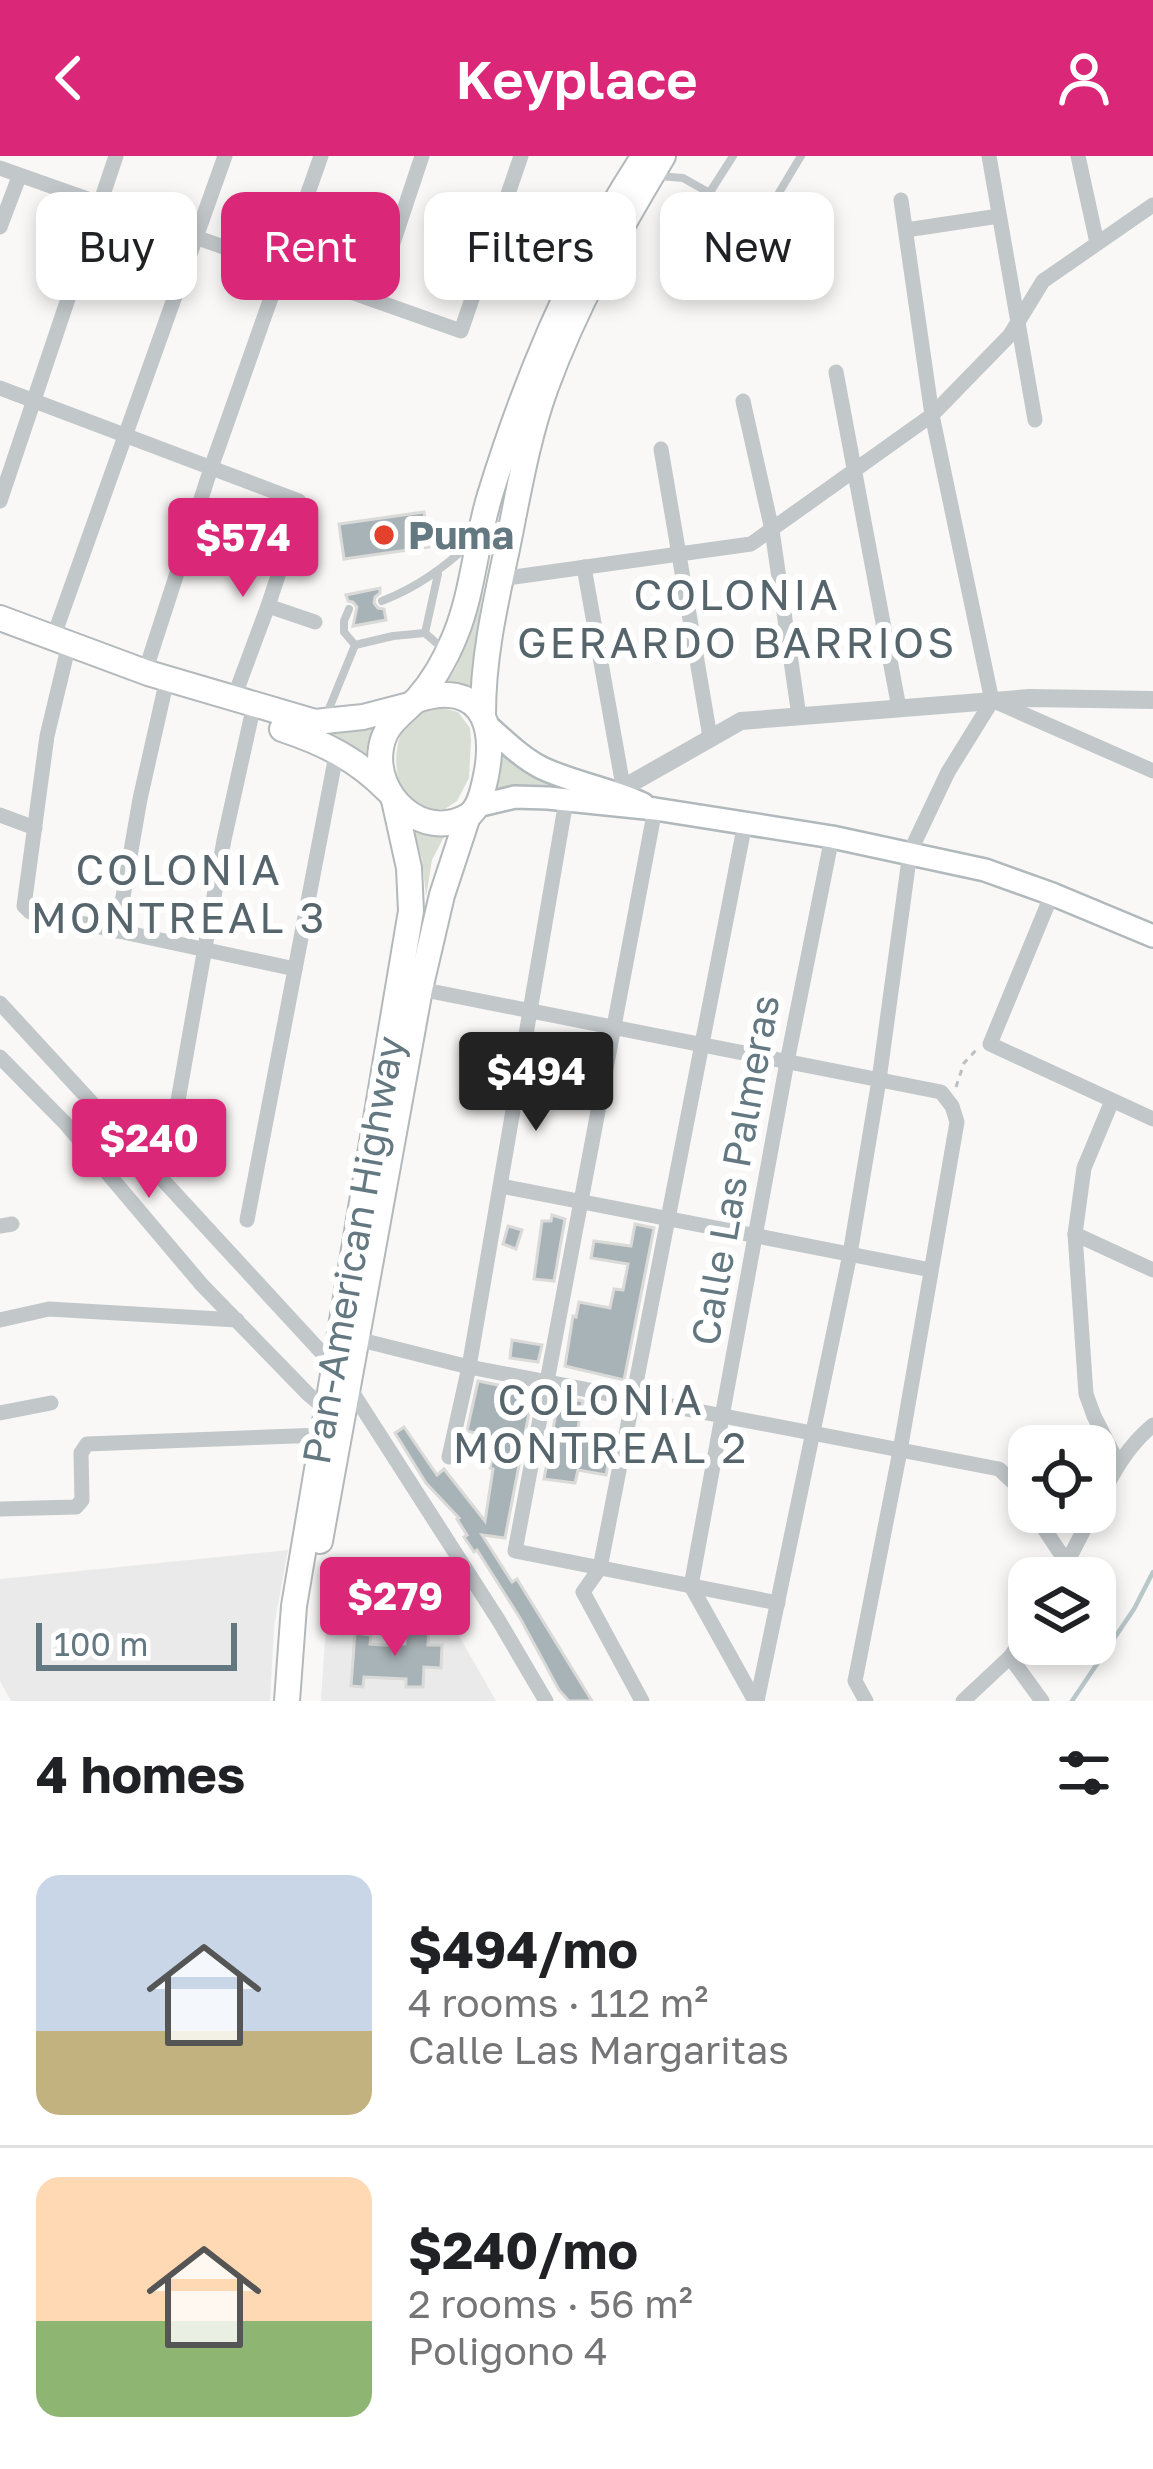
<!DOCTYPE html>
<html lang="en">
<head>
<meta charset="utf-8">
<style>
	body { margin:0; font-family:"Golos Text",sans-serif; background:#f2f2f2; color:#202124; height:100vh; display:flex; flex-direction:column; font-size:45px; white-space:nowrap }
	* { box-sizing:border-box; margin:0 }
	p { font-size:39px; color:#757577 }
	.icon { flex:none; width:66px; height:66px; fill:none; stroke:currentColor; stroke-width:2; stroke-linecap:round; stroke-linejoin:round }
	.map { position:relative; height:1545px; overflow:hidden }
	.side { display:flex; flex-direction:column; background:#fff; flex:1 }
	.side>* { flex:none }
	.top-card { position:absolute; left:36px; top:36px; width:1083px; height:108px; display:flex; gap:24px }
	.fabs { position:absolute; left:1008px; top:1269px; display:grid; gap:24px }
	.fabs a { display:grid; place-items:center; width:108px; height:108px; border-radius:24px; background:#fff; box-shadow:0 6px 18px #0003; font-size:60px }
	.scale { position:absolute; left:36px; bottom:30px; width:201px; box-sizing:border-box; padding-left:12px; border:6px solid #647881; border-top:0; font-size:33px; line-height:42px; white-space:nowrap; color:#647881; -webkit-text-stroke:9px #fff; paint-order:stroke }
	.price { position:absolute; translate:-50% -102px; padding:0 27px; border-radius:12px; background:#db2777; color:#fff; font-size:39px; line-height:78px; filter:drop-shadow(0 3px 6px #0008) }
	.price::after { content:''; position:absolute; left:50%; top:72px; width:36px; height:27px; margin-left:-18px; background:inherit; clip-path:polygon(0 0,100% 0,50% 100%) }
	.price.on { background:#222; color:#fff }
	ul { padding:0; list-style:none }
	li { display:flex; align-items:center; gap:36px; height:300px; padding:0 36px }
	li+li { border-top:3px solid #e0e0e0 }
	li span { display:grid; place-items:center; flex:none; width:336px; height:240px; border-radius:24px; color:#555 }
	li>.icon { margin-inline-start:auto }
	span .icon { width:144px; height:144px; fill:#fffc; stroke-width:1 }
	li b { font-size:51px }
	h2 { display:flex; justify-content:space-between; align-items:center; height:144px; padding:0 36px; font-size:51px }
	.tag { padding:0 42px; border-radius:24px; background:#fff; box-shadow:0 6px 18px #0003; font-size:42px; line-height:108px }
	.tag.on { background:#db2777; color:#fff }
	header { display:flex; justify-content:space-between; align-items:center; height:156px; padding:0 36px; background:#db2777; color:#fff; font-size:54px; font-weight:600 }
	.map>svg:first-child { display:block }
	.built { fill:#e9eae9 }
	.green { fill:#d9ded5 }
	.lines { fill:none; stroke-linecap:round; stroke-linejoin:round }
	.stream { stroke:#b9c7ca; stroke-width:4.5 }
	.building { fill:#a8b3b7; stroke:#dadad8; stroke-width:3 }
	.secondary-casing { stroke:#b2b9bd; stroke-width:26 }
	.primary-casing { stroke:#b3b9bc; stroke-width:28 }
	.trunk-casing { stroke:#b3b8bb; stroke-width:28 }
	.path { stroke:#bcbfc1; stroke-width:3; stroke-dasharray:6 6; stroke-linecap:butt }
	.service { stroke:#c2c7ca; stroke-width:8 }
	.minor { stroke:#c2c7ca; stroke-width:15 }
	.tertiary { stroke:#c2c7ca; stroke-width:18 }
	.secondary { stroke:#fff; stroke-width:21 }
	.primary { stroke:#fff; stroke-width:24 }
	.trunk { stroke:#fff; stroke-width:24 }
	.poi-dot { fill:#e3412c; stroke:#fff; stroke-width:4.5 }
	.labels { text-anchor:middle; stroke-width:12; stroke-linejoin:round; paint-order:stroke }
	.poi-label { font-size:39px; font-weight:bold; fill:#647881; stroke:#fff; text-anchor:start }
	.street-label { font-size:39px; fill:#647881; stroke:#fff }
	.neighbourhood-label { font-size:42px; letter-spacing:3px; fill:#56656c; stroke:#fff }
</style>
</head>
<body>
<header><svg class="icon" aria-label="back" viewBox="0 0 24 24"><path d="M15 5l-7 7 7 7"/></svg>Keyplace<svg class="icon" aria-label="person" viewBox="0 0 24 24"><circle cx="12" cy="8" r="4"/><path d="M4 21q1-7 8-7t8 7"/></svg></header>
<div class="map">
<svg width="1153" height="1545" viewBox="0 0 1153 1545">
	<rect width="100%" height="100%" fill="#f9f8f6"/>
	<!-- built -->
	<g class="built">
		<path d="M288 1394 274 1470 270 1545H11L0 1525V1423Z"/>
		<path d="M326 1467 455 1473 496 1545H321Z"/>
	</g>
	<!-- green -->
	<g class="green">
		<path d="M483 435 472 515 475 538 445 529 456 512Z"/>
		<path d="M434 550 458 556 470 572 471 585 469 622 457 645 445 653 426 654 404 640C389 608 394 558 434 550Z"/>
		<path d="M286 567 345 576 381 569 372 612Z"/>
		<path d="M501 596 529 618 588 638 492 637 499 617Z"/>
		<path d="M412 669 447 675 432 704 426 741 422 703Z"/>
	</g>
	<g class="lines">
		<!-- stream -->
		<path class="stream" d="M1072 1545 1134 1453 1153 1416"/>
	</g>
	<!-- building -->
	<g class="building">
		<path d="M424 356 429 391 344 403 339 368Z"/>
		<path d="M380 432V437L375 441 374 447 378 452 384 453 386 464 353 470 357 451 353 446 348 445 346 439Z"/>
		<path d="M552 1059 565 1063 554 1125 534 1123 542 1065H551Z"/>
		<path d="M635 1068 654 1072 624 1224 565 1210 573 1160 576 1161 579 1146 610 1152 614 1133 623 1134 628 1108 591 1102 594 1085 631 1090Z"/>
		<path d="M508 1070 522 1074 516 1093 503 1088Z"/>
		<path d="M512 1184 542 1189 538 1206 510 1202Z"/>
		<path d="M478 1225 533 1236 505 1382 482 1379 512 1426 517 1423 592 1545H569L559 1534 520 1462 477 1394 474 1396 464 1381 467 1379 457 1363 459 1362 426 1327 395 1277 404 1271 437 1319 444 1313 485 1365 493 1313 490 1312 493 1297H489L491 1281 467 1275Z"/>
		<path d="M559 1240 583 1245 576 1282 612 1289 606 1319 578 1314 575 1327 544 1323Z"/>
		<path d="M405 1473 429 1474 428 1489H442L441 1512 424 1511 423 1531H406V1523L364 1521 363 1531 351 1530 355 1477 371 1479 370 1488 397 1490V1488H405Z"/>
	</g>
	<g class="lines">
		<!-- secondary casing -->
		<g class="secondary-casing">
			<g id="secondary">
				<path d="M488 570C505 585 522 602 542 612 574 627 611 633 643 648"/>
				<path d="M477 650 515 641 548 642 655 653 832 681 985 714 1052 738 1153 780"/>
			</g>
		</g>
		<!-- primary casing -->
		<g class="primary-casing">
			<g id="primary">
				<path d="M0 462 148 517 315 566 363 561 409 549"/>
				<path d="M282 573C324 587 357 603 388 635"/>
			</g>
		</g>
		<!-- trunk casing -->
		<g class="trunk-casing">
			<g id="trunk">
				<path d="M417 544C479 524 497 566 486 620 483 633 480 652 468 660 422 686 373 639 381 592 385 567 402 559 418 542 433 525 446 502 455 480 473 437 476 384 490 339 527 219 575 104 644 0"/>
				<path d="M483 558C483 501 495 449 507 393 518 339 527 283 546 231 576 149 618 75 663 0"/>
				<path d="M320 1385 420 833 442 739 468 660"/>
				<path d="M287 1545 294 1450 411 755 409 712 394 644"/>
			</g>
		</g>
		<!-- path -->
		<path class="path" d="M956 931 964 907 977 893"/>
		<!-- service -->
		<g class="service">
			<path d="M659 20 683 22 749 59 768 55 801 0"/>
			<path d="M710 36 733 0"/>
			<path d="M382 445C418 431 443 412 471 387"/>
			<path d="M349 453 344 465V476L355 489"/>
			<path d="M425 477 438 418"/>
			<path d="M355 489 393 480 425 477 442 492"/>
			<path d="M326 560 355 489"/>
		</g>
		<!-- minor -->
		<g class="minor">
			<path d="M989 0 1035 264"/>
			<path d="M1078 0 1097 87"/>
			<path d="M0 12 461 175 521 0"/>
			<path d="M0 71 19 21"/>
			<path d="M906 74 999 60"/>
			<path d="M374 144 422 0"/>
			<path d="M836 216 899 552"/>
			<path d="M0 232 299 345 301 350 268 450 233 544"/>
			<path d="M743 245 772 374 799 560"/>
			<path d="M661 293 710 581"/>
			<path d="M0 345 116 0"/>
			<path d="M584 411 623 630"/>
			<path d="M500 423 751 388 932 259 1010 179 1043 125 1153 49"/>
			<path d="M268 450 315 466"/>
			<path d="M53 482 225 0"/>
			<path d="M69 488 47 580 24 750 30 756 295 813"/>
			<path d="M145 516 211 312 321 0"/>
			<path d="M996 546 1153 615"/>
			<path d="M655 653 515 1395 778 1447"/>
			<path d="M0 659 35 672"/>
			<path d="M1052 738 990 888 1153 963"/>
			<path d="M117 775 140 643 167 523"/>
			<path d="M420 833 941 936 952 950 957 966 900 1295 855 1525 866 1545"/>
			<path d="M0 847 334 1210"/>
			<path d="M0 901 65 967 202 1129 308 1238 326 1253"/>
			<path d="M1112 945 1084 1012 1075 1078 1086 1238 1094 1260 1118 1307"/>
			<path d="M173 973 224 684 251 562"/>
			<path d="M501 1030 931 1114"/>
			<path d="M247 1064 337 594"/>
			<path d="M0 1070 12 1068"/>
			<path d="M1075 1078 1153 1114"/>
			<path d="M0 1164 49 1153 237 1164"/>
			<path d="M357 1183 469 1211 999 1313 1014 1327 1029 1350"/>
			<path d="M349 1231 499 1465 546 1545"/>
			<path d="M0 1257 51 1247"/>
			<path d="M449 1301 469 1211 566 645"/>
			<path d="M1095 1352C1111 1321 1125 1292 1153 1269"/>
			<path d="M0 1353 76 1351 82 1344 81 1297 87 1288 322 1279"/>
			<path d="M1033 1356 1067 1407"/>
			<path d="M1059 1422 1093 1356"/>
			<path d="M1010 1501 1042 1545"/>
			<path d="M642 1545 583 1436 600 1412 745 667"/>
			<path d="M755 1545 691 1430 787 906 832 681"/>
			<path d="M757 1545 850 1098 879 924 910 696 948 616 992 545 932 259 901 44"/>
			<path d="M963 1545 1010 1501 1029 1474"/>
		</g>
		<!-- tertiary -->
		<path class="tertiary" d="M616 636 741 565 1030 542 1153 544"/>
		<!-- secondary -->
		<use href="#secondary" class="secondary"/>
		<!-- primary -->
		<use href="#primary" class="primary"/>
		<!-- trunk -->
		<use href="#trunk" class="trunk"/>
	</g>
	<!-- markers -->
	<circle class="poi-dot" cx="384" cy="379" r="12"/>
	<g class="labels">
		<!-- poi labels -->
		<g class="poi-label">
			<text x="408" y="393">Puma</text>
		</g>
		<!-- street labels -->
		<g class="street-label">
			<text transform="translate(735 1014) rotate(-80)" y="14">Calle Las Palmeras</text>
			<text transform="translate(353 1094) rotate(-80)" y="14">Pan-American Highway</text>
		</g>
		<!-- neighbourhood labels -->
		<g class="neighbourhood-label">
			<text x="737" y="454">COLONIA<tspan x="737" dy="48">GERARDO BARRIOS</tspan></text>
			<text x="179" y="729">COLONIA<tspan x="179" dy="48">MONTREAL 3</tspan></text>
			<text x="601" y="1259">COLONIA<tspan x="601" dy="48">MONTREAL 2</tspan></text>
		</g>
	</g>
</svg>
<div class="fabs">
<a><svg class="icon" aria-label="locate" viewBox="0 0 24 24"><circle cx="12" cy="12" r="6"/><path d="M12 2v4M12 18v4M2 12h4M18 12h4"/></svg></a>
<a><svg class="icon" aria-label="layers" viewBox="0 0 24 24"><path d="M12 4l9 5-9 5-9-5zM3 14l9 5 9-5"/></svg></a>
</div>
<div class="scale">100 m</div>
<b class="price" style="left:243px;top:444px">$574</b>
<b class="price on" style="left:536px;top:978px">$494</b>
<b class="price" style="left:149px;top:1045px">$240</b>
<b class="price" style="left:395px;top:1503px">$279</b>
<div class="top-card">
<a class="tag">Buy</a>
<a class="tag on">Rent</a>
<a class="tag">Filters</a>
<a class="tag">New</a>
</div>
</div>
<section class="side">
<h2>4 homes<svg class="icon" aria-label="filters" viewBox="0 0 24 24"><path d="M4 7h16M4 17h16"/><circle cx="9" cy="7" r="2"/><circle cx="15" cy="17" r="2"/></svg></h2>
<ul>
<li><span style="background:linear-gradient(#c9d6e8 65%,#c2b280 0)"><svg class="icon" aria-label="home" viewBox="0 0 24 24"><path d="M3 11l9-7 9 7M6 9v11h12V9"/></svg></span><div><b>$494/mo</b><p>4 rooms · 112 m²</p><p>Calle Las Margaritas</p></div></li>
<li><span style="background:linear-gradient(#ffd9b3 60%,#8fb573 0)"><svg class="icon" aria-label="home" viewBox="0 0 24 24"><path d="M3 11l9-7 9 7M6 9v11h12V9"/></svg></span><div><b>$240/mo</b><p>2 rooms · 56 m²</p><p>Poligono 4</p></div></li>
</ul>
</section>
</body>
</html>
